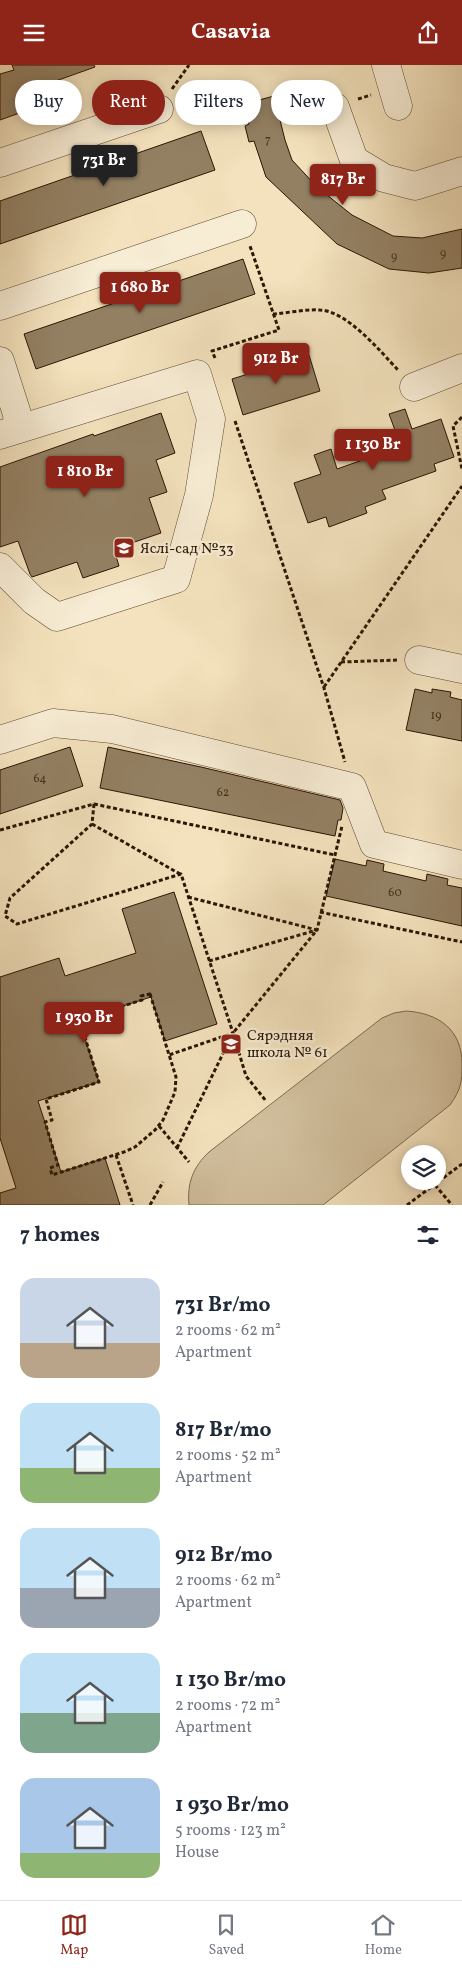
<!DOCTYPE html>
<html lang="en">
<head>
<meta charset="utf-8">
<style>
	body { margin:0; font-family:Vollkorn,serif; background:#f2f2f3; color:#1f2937; height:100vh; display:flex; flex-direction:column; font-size:19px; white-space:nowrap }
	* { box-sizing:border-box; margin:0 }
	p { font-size:16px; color:#747a83 }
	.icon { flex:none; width:28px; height:28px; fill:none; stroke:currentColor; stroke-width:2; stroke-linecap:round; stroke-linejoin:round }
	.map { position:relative; height:1140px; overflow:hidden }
	.sheet { display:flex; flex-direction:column; background:#fff; flex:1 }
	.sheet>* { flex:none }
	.guide { position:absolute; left:15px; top:15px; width:432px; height:45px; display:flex; gap:10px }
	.buttons { position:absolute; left:401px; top:1080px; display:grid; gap:10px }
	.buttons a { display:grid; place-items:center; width:45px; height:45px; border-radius:50%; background:#fff; box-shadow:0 2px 12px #0003; font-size:25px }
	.price { position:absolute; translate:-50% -42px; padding:0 11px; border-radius:5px; background:#8f2418; color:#fff; font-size:16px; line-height:32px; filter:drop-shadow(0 1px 2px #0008) }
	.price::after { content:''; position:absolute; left:50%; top:30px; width:15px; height:11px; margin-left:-8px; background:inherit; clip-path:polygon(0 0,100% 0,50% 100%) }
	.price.selected { background:#222; color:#fff }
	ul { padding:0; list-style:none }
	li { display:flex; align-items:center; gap:15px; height:125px; padding:0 20px }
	li span { display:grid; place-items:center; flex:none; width:140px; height:100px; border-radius:15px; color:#555 }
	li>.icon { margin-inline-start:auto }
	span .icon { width:60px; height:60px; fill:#fffc; stroke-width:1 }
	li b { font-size:21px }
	h2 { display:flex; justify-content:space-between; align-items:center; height:60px; padding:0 20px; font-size:21px }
	.pill { padding:0 18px; border-radius:22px; background:#fff; box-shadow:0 2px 12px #0003; font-size:18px; line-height:45px }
	.pill.selected { background:#8f2418; color:#fff }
	header { display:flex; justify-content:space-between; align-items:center; height:65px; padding:0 20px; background:#8f2418; color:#fff; font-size:22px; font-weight:700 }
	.dock { display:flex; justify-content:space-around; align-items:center; height:70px; border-top:1px solid #e0e1e3; background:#fff; font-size:14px; color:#747a83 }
	.dock a { display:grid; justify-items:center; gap:2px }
	.dock .selected { color:#8f2418 }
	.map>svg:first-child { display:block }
	.green { fill:#d1bf9d; stroke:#7e6a4f }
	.building { fill:#938063; stroke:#2a1501 }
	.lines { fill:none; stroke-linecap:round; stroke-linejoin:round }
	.minor-casing { stroke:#5c4830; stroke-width:29 }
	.path { stroke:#2a1501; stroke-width:3; stroke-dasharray:4 2.5; stroke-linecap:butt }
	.minor { stroke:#f7ecd4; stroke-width:28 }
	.labels { text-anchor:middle; stroke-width:5; stroke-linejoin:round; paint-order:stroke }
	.number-label { font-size:12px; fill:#44301a }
	.poi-label { font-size:15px; fill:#2a1501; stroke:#f7ecd4; text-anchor:start }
</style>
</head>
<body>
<header><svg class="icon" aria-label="menu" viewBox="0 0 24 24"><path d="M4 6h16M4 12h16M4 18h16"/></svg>Casavia<svg class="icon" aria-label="share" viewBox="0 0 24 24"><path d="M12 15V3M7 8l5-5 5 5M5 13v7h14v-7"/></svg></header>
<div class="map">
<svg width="462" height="1140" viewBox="0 0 462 1140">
	<rect width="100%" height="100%" fill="#f3e2bd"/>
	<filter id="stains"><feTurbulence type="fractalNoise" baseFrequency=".004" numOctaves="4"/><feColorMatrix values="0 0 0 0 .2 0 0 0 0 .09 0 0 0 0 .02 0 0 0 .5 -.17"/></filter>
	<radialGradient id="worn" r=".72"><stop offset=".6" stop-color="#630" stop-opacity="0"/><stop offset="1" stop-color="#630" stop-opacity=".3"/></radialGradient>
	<!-- green -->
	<path class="green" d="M406 946C439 948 462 965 462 999 462 1018 461 1024 450 1040L323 1140H189C187 1118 193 1102 209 1087L382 953 394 948Z"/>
	<!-- building -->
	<g class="building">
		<path d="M12 0H94L95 2 22 28 28 45 0 55V9L14 5Z"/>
		<path d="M274 31 285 75 292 95 317 122 352 150 393 171 422 173 462 164V203L429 208 389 204 337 179 266 112 254 76 249 77 245 61 249 59 244 39Z"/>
		<path d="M201 66 215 105 0 179V136Z"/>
		<path d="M243 194 255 229 36 304 24 269Z"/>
		<path d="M309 290 320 326 243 350 232 314Z"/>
		<path d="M405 344 412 364 441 354 454 392 434 399 436 406 382 425 386 434 365 442 367 448 329 462 326 452 308 458 294 418 321 409 314 390 331 384 337 404 371 392 366 378 396 368 389 349Z"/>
		<path d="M161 348 175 388 156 395 167 427 149 433 161 468 114 484 119 501 83 513 77 497 32 512 30 509 18 476 0 482V402L93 369 94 371Z"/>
		<path d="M415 624 432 628V624L451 627 450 632 462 635V676L406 665Z"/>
		<path d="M70 682 83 721 0 749V705Z"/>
		<path d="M108 682 201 702 340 735 343 743 341 755H338L335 771 100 723Z"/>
		<path d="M335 794 366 801 367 795 384 799 383 806 426 816 427 809 448 814 447 820 462 823V861L326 831Z"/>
		<path d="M174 827 217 959 165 976 151 932 79 955 99 1017 38 1036 61 1107 105 1093 120 1140H0V1128L16 1123 0 1073V912L59 893 65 911 136 888 122 844Z"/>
	</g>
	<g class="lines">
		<!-- minor casing -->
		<g class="minor-casing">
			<g id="minor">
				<path d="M386 0 398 41"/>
				<path d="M335 42 354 95 384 113 415 121 462 106"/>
				<path d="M0 98 159 44"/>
				<path d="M0 241 242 159"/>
				<path d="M0 296 17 349 18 364"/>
				<path d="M414 322 462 303"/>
				<path d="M0 370 197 309 211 354 199 430 176 514 57 552 34 536 0 502"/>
				<path d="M419 595 462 604"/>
				<path d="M0 675 53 658 112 664 352 722 374 779 462 800"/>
			</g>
		</g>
		<!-- path -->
		<g class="path">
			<path d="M172 24 189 0"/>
			<path d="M358 34 371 30"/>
			<path d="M273 249C288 248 305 244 320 245 347 246 380 286 398 305"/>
			<path d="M215 293 212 286 279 265 250 181"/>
			<path d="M462 352 453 361 462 404"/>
			<path d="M235 356 324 623 345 697"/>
			<path d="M341 597 398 595"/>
			<path d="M324 622 462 421"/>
			<path d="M94 739 92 759 10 833 5 851 17 859 181 809 233 968 169 990"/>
			<path d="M92 759 180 809"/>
			<path d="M0 765 94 739 335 790"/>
			<path d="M320 847 462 877"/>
			<path d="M209 896 317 865 342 761"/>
			<path d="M150 929 176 1012 175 1027 163 1055 155 1065 135 1082 124 1087 52 1110 50 1103 58 1100 45 1057 52 1055 46 1034 99 1017 82 963 107 955 104 947 142 935 141 931Z"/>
			<path d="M233 968 246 1011 266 1036"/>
			<path d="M159 1061 189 1097"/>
			<path d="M177 1083 233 968 317 865 188 832"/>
			<path d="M116 1090 133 1140"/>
			<path d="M435 1120 452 1140"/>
			<path d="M150 1140 163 1117"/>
			<path d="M407 1140 462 1099"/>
		</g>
		<!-- minor -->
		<use href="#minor" class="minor"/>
	</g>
	<!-- icons -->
	<defs>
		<g id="school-square" transform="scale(1.125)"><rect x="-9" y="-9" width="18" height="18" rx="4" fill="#8f2418" stroke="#f7ecd4"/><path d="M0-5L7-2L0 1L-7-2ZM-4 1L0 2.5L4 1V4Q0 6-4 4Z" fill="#fff"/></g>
	</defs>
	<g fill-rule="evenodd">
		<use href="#school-square" x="124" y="483"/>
		<use href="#school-square" x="231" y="979"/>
	</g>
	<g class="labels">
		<!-- number labels -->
		<g class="number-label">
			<text x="268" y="78">7</text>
			<text x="443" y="192">9</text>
			<text x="394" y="195">9</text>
			<text x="436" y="654">19</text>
			<text x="40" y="717">64</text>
			<text x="223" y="731">62</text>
			<text x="395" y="831">60</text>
		</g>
		<!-- poi labels -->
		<g class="poi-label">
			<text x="140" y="488">Яслі-сад №33</text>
			<text x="247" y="975">Сярэдняя<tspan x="247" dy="17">школа № 61</tspan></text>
		</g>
	</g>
	<rect width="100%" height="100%" filter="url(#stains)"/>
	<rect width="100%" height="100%" fill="url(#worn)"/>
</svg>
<div class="buttons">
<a><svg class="icon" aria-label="layers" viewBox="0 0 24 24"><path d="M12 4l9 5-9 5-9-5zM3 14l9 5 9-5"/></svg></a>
</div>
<b class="price selected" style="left:104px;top:122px">731 Br</b>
<b class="price" style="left:343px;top:141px">817 Br</b>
<b class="price" style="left:140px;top:249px">1 680 Br</b>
<b class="price" style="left:276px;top:320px">912 Br</b>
<b class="price" style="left:373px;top:406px">1 130 Br</b>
<b class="price" style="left:85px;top:433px">1 810 Br</b>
<b class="price" style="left:84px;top:979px">1 930 Br</b>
<div class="guide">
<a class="pill">Buy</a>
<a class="pill selected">Rent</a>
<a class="pill">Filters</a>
<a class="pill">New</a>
</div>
</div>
<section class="sheet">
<h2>7 homes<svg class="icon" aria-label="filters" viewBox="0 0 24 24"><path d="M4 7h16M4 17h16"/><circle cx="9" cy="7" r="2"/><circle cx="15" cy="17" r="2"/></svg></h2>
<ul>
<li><span style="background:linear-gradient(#c9d6e8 65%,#b9a48a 0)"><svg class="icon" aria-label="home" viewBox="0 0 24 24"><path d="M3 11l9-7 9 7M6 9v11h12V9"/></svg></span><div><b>731 Br/mo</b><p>2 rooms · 62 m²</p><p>Apartment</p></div></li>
<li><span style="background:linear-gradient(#bfe0f5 65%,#8fb573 0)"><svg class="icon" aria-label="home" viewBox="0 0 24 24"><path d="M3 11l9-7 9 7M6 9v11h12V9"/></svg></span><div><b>817 Br/mo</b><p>2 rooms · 52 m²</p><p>Apartment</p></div></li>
<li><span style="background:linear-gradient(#bfe0f5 60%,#9aa5b1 0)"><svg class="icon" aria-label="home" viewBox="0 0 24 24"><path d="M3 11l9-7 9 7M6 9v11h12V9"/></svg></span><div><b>912 Br/mo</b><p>2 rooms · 62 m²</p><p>Apartment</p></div></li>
<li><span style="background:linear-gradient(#bfe0f5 60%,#7fa58c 0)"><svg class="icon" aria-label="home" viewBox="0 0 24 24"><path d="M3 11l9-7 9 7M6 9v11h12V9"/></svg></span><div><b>1 130 Br/mo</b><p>2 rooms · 72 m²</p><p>Apartment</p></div></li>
<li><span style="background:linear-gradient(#a9c7e8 75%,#8fb573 0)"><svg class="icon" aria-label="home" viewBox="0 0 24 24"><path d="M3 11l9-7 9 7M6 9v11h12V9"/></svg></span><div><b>1 930 Br/mo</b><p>5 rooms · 123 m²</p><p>House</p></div></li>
</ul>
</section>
<nav class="dock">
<a class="selected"><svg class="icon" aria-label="map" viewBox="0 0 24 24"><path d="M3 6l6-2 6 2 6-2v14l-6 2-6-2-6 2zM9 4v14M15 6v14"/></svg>Map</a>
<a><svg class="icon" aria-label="saved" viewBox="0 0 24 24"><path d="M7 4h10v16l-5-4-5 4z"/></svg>Saved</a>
<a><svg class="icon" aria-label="home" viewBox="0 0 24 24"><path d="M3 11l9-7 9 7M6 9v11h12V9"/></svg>Home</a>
</nav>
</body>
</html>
